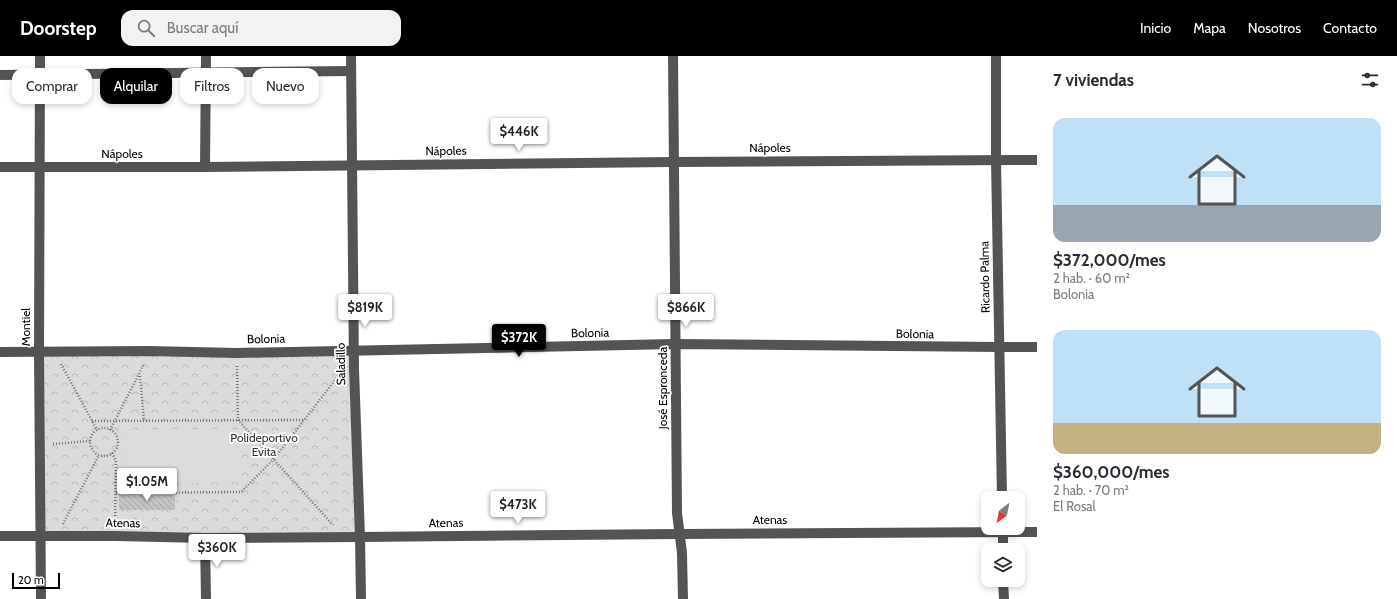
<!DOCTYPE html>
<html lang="es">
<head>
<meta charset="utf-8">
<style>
	body { margin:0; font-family:Cabin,sans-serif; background:#f2f2f3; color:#2b2b33; height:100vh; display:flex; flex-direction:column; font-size:15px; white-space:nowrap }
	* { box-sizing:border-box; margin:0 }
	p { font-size:13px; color:#7c7c81 }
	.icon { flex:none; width:22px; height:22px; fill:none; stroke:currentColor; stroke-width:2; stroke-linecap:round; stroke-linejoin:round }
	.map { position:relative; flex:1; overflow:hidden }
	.drawer { display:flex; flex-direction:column; background:#fff; width:360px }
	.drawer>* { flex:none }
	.top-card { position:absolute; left:12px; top:12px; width:380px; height:36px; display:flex; gap:8px }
	.needle { width:26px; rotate:212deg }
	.tools { position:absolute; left:981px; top:435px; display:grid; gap:8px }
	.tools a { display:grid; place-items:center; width:44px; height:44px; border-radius:8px; background:#fff; box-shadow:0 2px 6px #0003; font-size:20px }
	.scale { position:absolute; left:12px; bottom:10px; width:48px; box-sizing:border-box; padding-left:4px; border:2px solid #000; border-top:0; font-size:11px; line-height:14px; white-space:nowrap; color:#000; -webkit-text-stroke:3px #fff; paint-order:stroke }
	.price { position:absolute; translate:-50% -34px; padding:0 9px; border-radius:4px; background:#fff; color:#222; font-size:13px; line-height:26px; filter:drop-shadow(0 1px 2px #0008) }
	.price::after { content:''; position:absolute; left:50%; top:24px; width:12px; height:9px; margin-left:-6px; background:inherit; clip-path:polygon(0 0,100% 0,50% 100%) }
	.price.active { background:#000; color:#fff }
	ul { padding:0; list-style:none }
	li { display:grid; align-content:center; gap:8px; height:212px; padding:0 16px }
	li span { display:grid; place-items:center; height:124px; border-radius:12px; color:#555 }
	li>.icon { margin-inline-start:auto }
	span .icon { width:72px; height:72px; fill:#fffc; stroke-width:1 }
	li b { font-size:17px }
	h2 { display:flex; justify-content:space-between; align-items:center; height:48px; padding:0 16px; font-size:17px }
	.chip { padding:0 14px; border-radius:12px; background:#fff; box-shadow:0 2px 6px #0003; font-size:14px; line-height:36px }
	.chip.active { background:#000; color:#fff }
	header { display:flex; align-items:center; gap:24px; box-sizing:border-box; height:56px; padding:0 20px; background:#000; color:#fff }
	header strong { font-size:19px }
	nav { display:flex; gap:22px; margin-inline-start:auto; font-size:14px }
	.search { width:280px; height:36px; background:#f2f2f3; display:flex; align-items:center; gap:10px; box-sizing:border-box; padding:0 14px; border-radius:12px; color:#7c7c81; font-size:15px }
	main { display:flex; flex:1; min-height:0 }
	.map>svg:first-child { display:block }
	.park { fill:url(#park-crowns) }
	.pitch { fill:#dbdbdb }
	.building { fill:url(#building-back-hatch) }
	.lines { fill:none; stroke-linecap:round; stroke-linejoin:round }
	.path { stroke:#767676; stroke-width:2.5; stroke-dasharray:1 2; stroke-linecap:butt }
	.minor { stroke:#545454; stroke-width:10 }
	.labels { text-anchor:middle; stroke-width:3.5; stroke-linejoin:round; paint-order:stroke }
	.street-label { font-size:12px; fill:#000; stroke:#fff }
	.park-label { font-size:12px; fill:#323232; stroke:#fff }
</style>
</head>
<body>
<header>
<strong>Doorstep</strong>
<div class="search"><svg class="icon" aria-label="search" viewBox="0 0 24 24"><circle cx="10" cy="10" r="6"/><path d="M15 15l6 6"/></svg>Buscar aquí</div>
<nav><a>Inicio</a><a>Mapa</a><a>Nosotros</a><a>Contacto</a></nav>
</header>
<main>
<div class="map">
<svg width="1037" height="543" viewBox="0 0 1037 543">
	<defs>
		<pattern id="park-crowns" width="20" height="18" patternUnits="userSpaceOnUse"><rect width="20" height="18" fill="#dbdbdb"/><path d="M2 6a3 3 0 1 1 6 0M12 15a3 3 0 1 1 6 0" fill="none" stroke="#bababa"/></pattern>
		<pattern id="building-back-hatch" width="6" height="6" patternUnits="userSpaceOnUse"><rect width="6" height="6" fill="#c4c4c4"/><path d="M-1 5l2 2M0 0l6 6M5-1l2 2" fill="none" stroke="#a7a7a7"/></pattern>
	</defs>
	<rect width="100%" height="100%" fill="#fff"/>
	<!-- park -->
	<path class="park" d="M354 294 360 481 41 479 39 296Z"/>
	<!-- pitch -->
	<path class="pitch" d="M239 373V426L123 428 122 374Z"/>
	<!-- building -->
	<rect class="building" x="119" y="439" width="56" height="15"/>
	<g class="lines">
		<!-- path -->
		<g class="path">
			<path d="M61 308 97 374"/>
			<path d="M237 310 238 364 333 469"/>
			<path d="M140 320 144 365"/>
			<path d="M92 365 303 364"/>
			<circle cx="104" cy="386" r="14"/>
			<path d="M110 374 139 318 144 307"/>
			<path d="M53 388 90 385"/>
			<path d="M112 397 116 405 115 467"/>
			<path d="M116 437 241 436 274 403 342 315"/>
			<path d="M63 468 99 399"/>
		</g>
		<!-- minor -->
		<g class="minor">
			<path d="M40 0 39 296 41 543"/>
			<path d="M351 0 354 313 360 481 361 543"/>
			<path d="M673 0 677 457 682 497 683 543"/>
			<path d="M996 0V104L1002 442"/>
			<path d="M0 19 351 15"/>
			<path d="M0 111H205L673 106 1037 104"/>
			<path d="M205 111 206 0"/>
			<path d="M0 296 148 295 237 297 675 288 1000 291H1037"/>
			<path d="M1003 472V494"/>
			<path d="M0 480H115L205 482 360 481 679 478 1037 476"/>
			<path d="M205 482 206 543"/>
			<path d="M1003 524 1004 543"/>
		</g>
	</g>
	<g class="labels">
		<!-- street labels -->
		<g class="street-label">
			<text x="770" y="96">Nápoles</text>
			<text transform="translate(446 95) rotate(-1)" y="4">Nápoles</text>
			<text x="122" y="102">Nápoles</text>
			<text transform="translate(985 221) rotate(-91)" y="4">Ricardo Palma</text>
			<text transform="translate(26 271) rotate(-90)" y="4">Montiel</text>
			<text transform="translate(590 277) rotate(-1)" y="4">Bolonia</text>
			<text transform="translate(915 278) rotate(1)" y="4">Bolonia</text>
			<text transform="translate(266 283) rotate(-1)" y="4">Bolonia</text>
			<text transform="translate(341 308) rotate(-91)" y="4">Saladillo</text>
			<text transform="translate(663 332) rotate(-90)" y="4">José Espronceda</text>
			<text x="770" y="468">Atenas</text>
			<text transform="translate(123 467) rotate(1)" y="4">Atenas</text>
			<text transform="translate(446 467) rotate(-1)" y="4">Atenas</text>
		</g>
		<!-- park labels -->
		<g class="park-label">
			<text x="264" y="386">Polideportivo<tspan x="264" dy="14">Evita</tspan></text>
		</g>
	</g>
</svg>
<div class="tools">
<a><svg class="needle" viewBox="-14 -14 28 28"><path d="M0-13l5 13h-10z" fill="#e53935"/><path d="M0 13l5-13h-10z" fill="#7c7c81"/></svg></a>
<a><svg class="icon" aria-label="layers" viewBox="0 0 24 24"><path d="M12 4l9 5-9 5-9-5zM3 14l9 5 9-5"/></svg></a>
</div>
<div class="scale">20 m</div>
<b class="price" style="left:519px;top:96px">$446K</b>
<b class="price" style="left:365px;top:272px">$819K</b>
<b class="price" style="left:686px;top:272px">$866K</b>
<b class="price active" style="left:519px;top:302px">$372K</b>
<b class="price" style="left:147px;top:446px">$1.05M</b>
<b class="price" style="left:518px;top:469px">$473K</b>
<b class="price" style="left:217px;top:512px">$360K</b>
<div class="top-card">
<a class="chip">Comprar</a>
<a class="chip active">Alquilar</a>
<a class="chip">Filtros</a>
<a class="chip">Nuevo</a>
</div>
</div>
<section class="drawer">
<h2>7 viviendas<svg class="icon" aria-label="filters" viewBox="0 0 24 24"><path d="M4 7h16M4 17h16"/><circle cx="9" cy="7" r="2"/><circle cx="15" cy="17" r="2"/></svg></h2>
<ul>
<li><span style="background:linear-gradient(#bfe0f5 70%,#9aa5b1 0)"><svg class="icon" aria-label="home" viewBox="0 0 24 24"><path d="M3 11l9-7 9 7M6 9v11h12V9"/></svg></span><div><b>$372,000/mes</b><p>2 hab. · 60 m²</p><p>Bolonia</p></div></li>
<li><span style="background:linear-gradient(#bfe0f5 75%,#c2b280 0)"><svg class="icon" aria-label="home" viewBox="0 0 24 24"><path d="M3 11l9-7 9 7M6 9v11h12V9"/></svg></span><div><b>$360,000/mes</b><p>2 hab. · 70 m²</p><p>El Rosal</p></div></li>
</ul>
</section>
</main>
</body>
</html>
